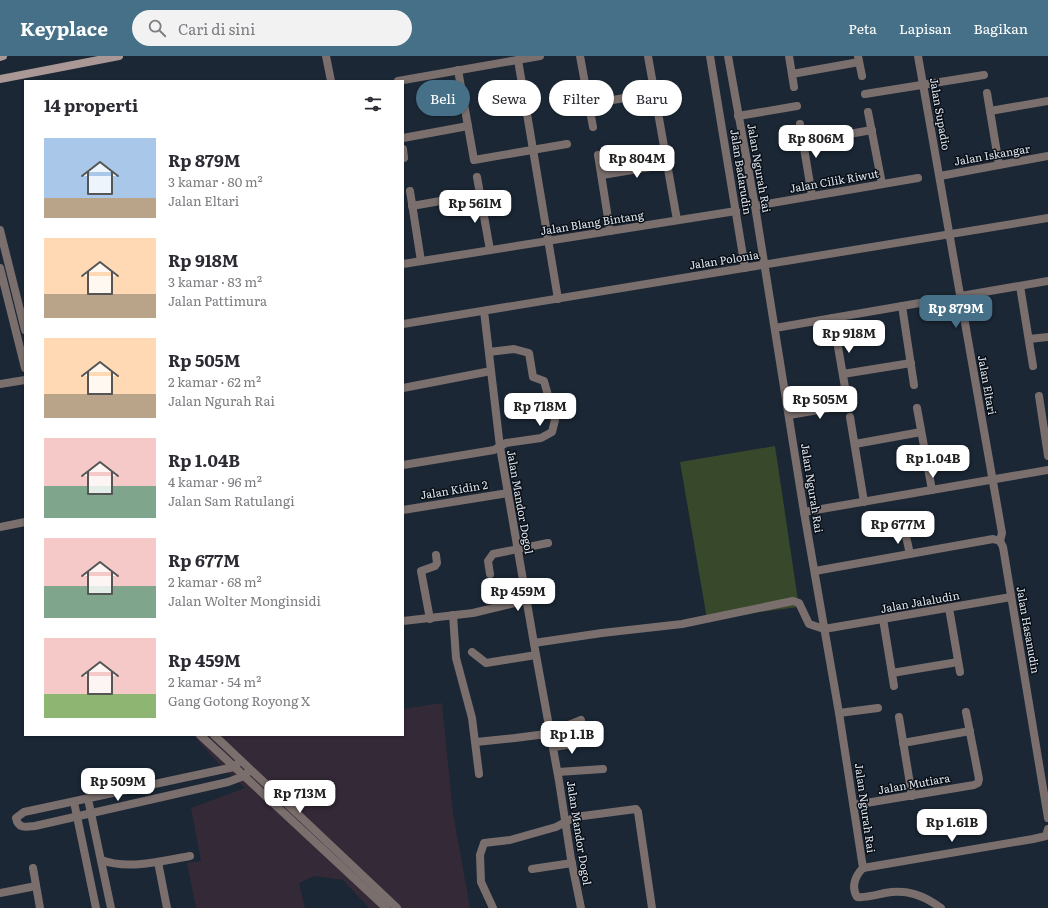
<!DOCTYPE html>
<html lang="id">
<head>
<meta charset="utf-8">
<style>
	body { margin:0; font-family:Literata,serif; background:#f2f2f3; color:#2b2b33; height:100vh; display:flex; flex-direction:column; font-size:15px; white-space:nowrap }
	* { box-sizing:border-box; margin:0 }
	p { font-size:13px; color:#7c7c81 }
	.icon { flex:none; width:22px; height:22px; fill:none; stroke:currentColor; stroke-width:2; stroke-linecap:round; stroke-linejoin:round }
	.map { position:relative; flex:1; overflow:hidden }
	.details { position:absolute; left:24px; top:24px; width:380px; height:656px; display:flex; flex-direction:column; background:#fff; border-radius:0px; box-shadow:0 1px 3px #0004 }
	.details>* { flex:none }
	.guide { position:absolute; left:416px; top:24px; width:380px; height:36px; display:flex; gap:8px }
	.price { position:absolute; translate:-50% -34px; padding:0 9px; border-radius:8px; background:#fff; color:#222; font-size:13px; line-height:26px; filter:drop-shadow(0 1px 2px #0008) }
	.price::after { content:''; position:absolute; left:50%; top:24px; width:12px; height:9px; margin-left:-6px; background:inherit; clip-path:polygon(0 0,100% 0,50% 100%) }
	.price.selected { background:#457087; color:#fff }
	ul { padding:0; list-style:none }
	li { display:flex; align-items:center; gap:12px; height:100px; padding:0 20px }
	li span { display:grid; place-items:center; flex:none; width:112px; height:80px; border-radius:0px; color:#555 }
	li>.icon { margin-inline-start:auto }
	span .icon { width:48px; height:48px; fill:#fffc; stroke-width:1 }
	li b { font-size:17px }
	h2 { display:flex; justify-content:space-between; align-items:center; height:48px; padding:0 20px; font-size:17px }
	.tag { padding:0 14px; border-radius:18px; background:#fff; box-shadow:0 1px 3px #0004; font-size:14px; line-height:36px }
	.tag.selected { background:#457087; color:#fff }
	header { display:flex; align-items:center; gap:24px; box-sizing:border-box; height:56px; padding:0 20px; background:#457087; color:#fff }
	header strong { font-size:19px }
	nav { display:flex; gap:22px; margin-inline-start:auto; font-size:14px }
	.search { width:280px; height:36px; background:#f2f2f3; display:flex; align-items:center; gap:10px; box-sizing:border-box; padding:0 14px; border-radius:22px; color:#7c7c81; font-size:15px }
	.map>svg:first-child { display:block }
	.industrial { fill:#342937 }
	.grass { fill:#38482b }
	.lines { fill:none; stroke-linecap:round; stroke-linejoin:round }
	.minor { stroke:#7a6f6d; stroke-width:8 }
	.tertiary { stroke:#7a6f6d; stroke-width:8 }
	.secondary { stroke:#a99896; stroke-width:8 }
	.labels { text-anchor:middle; stroke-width:3; stroke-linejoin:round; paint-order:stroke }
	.street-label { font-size:11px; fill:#dee6f0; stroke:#0a0f16 }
</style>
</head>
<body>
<header>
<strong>Keyplace</strong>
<div class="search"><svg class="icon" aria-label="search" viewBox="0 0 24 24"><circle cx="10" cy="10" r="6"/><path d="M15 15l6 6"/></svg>Cari di sini</div>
<nav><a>Peta</a><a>Lapisan</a><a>Bagikan</a></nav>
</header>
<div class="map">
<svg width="1048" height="852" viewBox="0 0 1048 852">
	<rect width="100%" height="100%" fill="#1b2735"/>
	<!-- industrial -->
	<path class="industrial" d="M442 647 453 757 470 852H369L343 824 314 820 299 827 305 852H196L187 807 201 805 191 752 245 732 219 708 193 679H403V653Z"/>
	<!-- grass -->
	<path class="grass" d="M775 390 799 551 707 563 680 406Z"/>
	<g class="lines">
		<!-- minor -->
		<g class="minor">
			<path d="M326 0 331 25"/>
			<path d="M580 0 593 71"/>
			<path d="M648 0 677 164"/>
			<path d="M710 0 745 212"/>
			<path d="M728 0 755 150 804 456 839 657 863 812"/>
			<path d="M789 0 794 31"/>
			<path d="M858 0 862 20"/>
			<path d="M918 0 1002 477 1000 485"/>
			<path d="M518 4 558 243"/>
			<path d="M458 14 474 104 567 88"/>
			<path d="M792 18 859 6"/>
			<path d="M398 25 540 0"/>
			<path d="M987 37 999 109"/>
			<path d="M865 38 984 19"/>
			<path d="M589 48 654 37"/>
			<path d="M990 55 1048 45"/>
			<path d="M868 56 882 128"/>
			<path d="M738 60 797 50"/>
			<path d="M800 68 812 140"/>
			<path d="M403 82 468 70"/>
			<path d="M803 86 872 74"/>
			<path d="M403 93 404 102"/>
			<path d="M598 99 610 175"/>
			<path d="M602 119 668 108"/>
			<path d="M940 120 1048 100"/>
			<path d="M477 121 490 194"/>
			<path d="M410 135 421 205"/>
			<path d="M412 150 480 138"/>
			<path d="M755 150 918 122"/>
			<path d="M403 208 736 155"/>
			<path d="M1020 230 1033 310"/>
			<path d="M961 240 1048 225"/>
			<path d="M902 250 914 329"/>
			<path d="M484 255 500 391 536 599 559 725 571 803 581 852"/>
			<path d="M833 262 846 337"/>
			<path d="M403 268 1048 162"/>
			<path d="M775 272 937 244"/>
			<path d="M1029 283 1048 281"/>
			<path d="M843 318 911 307"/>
			<path d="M0 328 25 324"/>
			<path d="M403 332 491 315"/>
			<path d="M1039 340 1048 400"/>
			<path d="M917 352 932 434"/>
			<path d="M789 359 848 349"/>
			<path d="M850 361 864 446"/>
			<path d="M855 388 921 376"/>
			<path d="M403 409 494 394 506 387 541 382 552 376 555 364 544 325 533 321 529 297 514 293 489 296"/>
			<path d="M403 454 508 437"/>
			<path d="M804 456 1048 414"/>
			<path d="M0 471 25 466"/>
			<path d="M905 476 910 498"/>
			<path d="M1000 485 1003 491 1048 762"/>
			<path d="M815 515 993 483 1000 485"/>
			<path d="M490 518 488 505 493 498 548 487"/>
			<path d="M949 552 960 616"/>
			<path d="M453 559 456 602 472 662 479 718"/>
			<path d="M430 563 421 515 435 510 437 507 436 499"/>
			<path d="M883 563 894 630"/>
			<path d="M403 565 473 557 527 544"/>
			<path d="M534 587 602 577 682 568 793 545 799 547 809 568 824 573 1011 541"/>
			<path d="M472 596 486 607 536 599"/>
			<path d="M892 617 958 606"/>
			<path d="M839 657 878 652"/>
			<path d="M899 661 912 740"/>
			<path d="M476 686 515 682 546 678 581 664"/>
			<path d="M903 687 970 675"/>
			<path d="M553 691 588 686"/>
			<path d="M237 708 234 711 24 756 16 762C18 773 26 771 35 770L228 726 244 720 250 714"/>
			<path d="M558 716 603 713"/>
			<path d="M88 743 111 852"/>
			<path d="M74 746 96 852"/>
			<path d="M854 749 974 729 978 727 979 723 966 656"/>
			<path d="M101 804C128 814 162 805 190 800"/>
			<path d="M158 806 167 852"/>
			<path d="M33 812 40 852"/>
			<path d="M863 812 1033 783 1046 780 1048 773"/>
			<path d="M863 812C855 820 851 831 857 841 867 842 876 839 885 837 907 833 923 839 941 852"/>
			<path d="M532 813 572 807"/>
			<path d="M0 837 36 830"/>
			<path d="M493 852 481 826 480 799 484 787 510 784 556 771 575 761 636 753 638 756 652 852"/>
		</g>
		<!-- tertiary -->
		<g class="tertiary">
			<path d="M0 174 25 274"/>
			<path d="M0 212 25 312"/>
			<path d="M200 679 386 852"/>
			<path d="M214 679 397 852"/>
		</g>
		<!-- secondary -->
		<g class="secondary">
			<path d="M0 1 3 0"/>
			<path d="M0 23 119 0"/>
		</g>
	</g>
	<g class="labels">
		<!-- street labels -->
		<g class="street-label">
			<text transform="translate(940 58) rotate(80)" y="4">Jalan Supadio</text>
			<text transform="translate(992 99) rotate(-10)" y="4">Jalan Iskangar</text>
			<text transform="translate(759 112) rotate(80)" y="4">Jalan Ngurah Rai</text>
			<text transform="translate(741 116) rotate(81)" y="4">Jalan Badarudin</text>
			<text transform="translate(834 125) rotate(-10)" y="4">Jalan Cilik Riwut</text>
			<text transform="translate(592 167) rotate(-9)" y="4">Jalan Blang Bintang</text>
			<text transform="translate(724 204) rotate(-9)" y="4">Jalan Polonia</text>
			<text transform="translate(987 329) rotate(80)" y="4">Jalan Eltari</text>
			<text transform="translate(812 432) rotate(81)" y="4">Jalan Ngurah Rai</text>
			<text transform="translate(454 434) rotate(-9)" y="4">Jalan Kidin 2</text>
			<text transform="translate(520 446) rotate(80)" y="4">Jalan Mandor Dogol</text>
			<text transform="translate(920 546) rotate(-10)" y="4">Jalan Jalaludin</text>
			<text transform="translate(1028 574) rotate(80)" y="4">Jalan Hasanudin</text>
			<text transform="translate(914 728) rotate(-10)" y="4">Jalan Mutiara</text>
			<text transform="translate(865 752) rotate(82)" y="4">Jalan Ngurah Rai</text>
			<text transform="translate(579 777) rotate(81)" y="4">Jalan Mandor Dogol</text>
		</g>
	</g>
</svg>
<b class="price" style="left:816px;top:103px">Rp 806M</b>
<b class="price" style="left:637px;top:123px">Rp 804M</b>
<b class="price" style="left:475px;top:168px">Rp 561M</b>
<b class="price selected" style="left:956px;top:273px">Rp 879M</b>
<b class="price" style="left:849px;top:298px">Rp 918M</b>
<b class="price" style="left:820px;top:364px">Rp 505M</b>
<b class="price" style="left:540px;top:371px">Rp 718M</b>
<b class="price" style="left:933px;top:423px">Rp 1.04B</b>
<b class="price" style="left:898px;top:489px">Rp 677M</b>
<b class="price" style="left:518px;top:556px">Rp 459M</b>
<b class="price" style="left:572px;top:699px">Rp 1.1B</b>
<b class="price" style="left:118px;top:746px">Rp 509M</b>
<b class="price" style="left:300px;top:758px">Rp 713M</b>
<b class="price" style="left:952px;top:787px">Rp 1.61B</b>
<div class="guide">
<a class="tag selected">Beli</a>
<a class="tag">Sewa</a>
<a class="tag">Filter</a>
<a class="tag">Baru</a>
</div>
<section class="details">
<h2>14 properti<svg class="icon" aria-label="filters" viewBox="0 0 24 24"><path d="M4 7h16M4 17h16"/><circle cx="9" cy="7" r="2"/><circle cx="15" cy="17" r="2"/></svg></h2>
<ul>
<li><span style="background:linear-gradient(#a9c7e8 75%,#b9a48a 0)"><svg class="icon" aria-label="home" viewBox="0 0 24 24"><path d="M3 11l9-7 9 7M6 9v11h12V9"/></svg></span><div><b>Rp 879M</b><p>3 kamar · 80 m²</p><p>Jalan Eltari</p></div></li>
<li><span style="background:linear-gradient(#ffd9b3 70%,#b9a48a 0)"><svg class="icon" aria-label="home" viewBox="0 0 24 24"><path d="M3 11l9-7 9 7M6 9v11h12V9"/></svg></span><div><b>Rp 918M</b><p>3 kamar · 83 m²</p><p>Jalan Pattimura</p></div></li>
<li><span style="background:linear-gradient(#ffd9b3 70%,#b9a48a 0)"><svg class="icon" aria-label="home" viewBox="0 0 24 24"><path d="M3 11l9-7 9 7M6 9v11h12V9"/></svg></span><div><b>Rp 505M</b><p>2 kamar · 62 m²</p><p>Jalan Ngurah Rai</p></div></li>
<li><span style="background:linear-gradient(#f6c9c9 60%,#7fa58c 0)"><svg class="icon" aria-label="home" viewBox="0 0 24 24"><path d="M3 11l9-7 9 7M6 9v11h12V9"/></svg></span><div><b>Rp 1.04B</b><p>4 kamar · 96 m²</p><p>Jalan Sam Ratulangi</p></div></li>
<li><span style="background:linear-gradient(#f6c9c9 60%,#7fa58c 0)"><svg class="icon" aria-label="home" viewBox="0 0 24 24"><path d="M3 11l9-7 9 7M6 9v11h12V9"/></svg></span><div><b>Rp 677M</b><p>2 kamar · 68 m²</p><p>Jalan Wolter Monginsidi</p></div></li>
<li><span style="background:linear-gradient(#f6c9c9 70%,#8fb573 0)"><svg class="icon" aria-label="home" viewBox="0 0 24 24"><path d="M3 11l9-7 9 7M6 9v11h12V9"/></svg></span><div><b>Rp 459M</b><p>2 kamar · 54 m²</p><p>Gang Gotong Royong X</p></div></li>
</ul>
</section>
</div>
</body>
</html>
